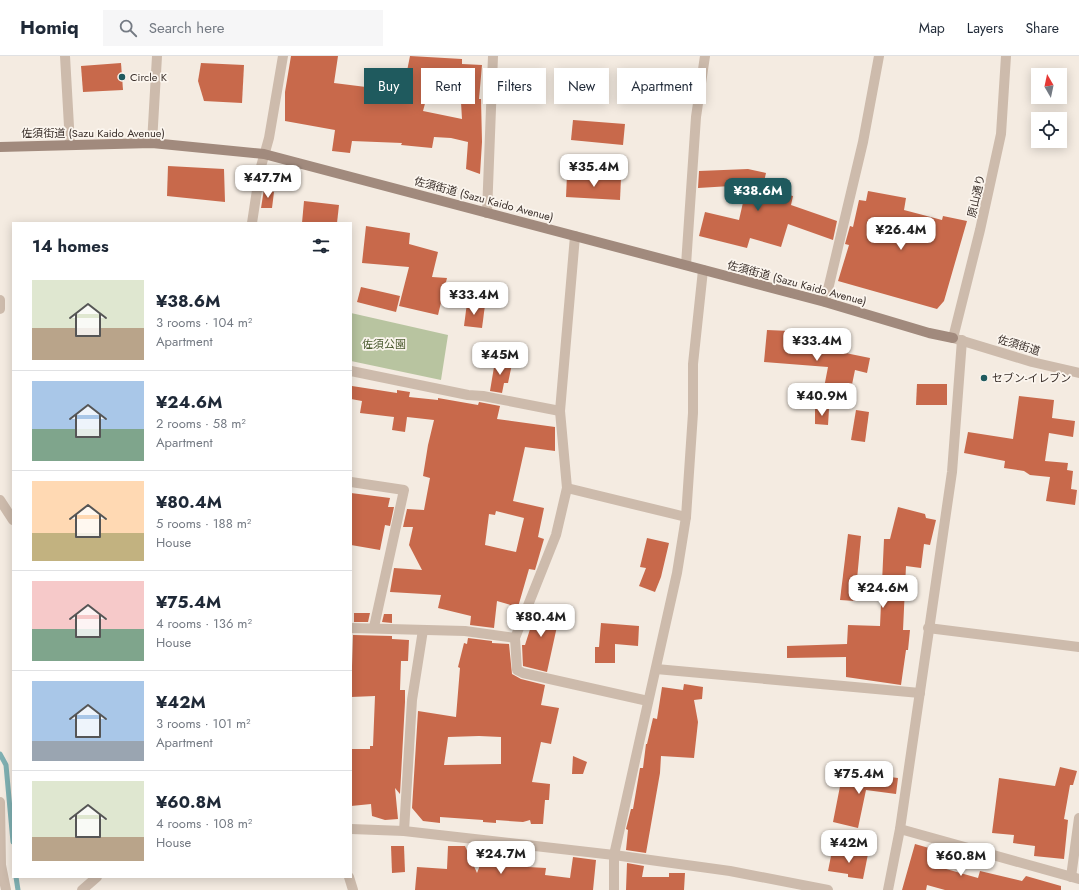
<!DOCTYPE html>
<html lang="en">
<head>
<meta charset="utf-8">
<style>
	body { margin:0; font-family:Jost,"Noto Sans JP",sans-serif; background:#f6f6f7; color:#1f2937; height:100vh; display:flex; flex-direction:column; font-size:15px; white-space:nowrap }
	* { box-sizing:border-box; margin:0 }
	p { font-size:13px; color:#747a83 }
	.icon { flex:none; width:22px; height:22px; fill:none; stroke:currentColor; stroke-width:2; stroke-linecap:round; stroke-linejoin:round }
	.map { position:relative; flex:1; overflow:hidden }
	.panel { position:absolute; left:12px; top:166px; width:340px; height:656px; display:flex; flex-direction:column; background:#fff; border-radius:0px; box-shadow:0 2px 10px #0003 }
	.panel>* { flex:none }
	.hud { position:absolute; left:364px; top:12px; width:380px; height:36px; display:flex; gap:8px }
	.needle { width:26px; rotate:351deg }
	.fabs { position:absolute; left:1031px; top:12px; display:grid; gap:8px }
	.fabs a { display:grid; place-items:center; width:36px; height:36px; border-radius:0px; background:#fff; box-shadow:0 2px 10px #0003; font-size:20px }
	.price { position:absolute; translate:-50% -34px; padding:0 9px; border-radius:8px; background:#fff; color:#222; font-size:13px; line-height:26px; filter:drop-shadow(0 1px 2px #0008) }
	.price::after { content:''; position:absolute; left:50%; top:24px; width:12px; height:9px; margin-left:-6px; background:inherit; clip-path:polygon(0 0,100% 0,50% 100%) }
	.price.on { background:#1f5a5e; color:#fff }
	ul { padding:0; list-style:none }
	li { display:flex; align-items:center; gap:12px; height:100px; padding:0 20px }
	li+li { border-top:1px solid #e0e1e3 }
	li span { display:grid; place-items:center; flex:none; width:112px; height:80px; border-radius:0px; color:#555 }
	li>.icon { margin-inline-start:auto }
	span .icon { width:48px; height:48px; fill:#fffc; stroke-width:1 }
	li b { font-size:17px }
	h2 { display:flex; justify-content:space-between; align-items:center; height:48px; padding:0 20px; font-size:17px }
	.tag { padding:0 14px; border-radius:0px; background:#fff; box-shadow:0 2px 10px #0003; font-size:14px; line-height:36px }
	.tag.on { background:#1f5a5e; color:#fff }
	header { display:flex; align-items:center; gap:24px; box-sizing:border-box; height:56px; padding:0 20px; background:#fff; border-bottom:1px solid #e0e1e3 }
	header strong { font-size:19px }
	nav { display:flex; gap:22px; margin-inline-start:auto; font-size:14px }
	.search { width:280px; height:36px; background:#f6f6f7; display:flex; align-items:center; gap:10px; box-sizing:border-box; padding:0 14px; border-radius:0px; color:#747a83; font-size:15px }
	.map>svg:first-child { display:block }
	.green { fill:#b8c4a0 }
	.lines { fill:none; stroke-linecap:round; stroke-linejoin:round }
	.stream { stroke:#7fb0b2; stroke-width:5 }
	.building { fill:#c8694b; fill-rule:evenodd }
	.street { stroke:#cdbbac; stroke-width:10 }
	.secondary { stroke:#a18a7d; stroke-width:10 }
	.poi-dot { fill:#1f5a5e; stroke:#fbf5ee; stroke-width:1.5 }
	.labels { text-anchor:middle; stroke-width:3.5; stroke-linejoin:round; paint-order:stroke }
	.poi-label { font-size:11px; fill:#3b302b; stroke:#fbf5ee; text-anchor:start }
	.street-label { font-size:11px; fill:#3b302b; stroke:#fbf5ee }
	.park-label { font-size:11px; fill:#4a5a2e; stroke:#fbf5ee }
</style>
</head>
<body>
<header>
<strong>Homiq</strong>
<div class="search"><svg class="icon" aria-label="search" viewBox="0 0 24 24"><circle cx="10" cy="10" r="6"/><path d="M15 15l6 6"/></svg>Search here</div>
<nav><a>Map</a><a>Layers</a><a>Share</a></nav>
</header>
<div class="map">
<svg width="1079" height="834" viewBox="0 0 1079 834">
	<rect width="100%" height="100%" fill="#f4ebe1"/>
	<!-- green -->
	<path class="green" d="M351 257 448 279 441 324 351 305Z"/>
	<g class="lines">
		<!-- stream -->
		<g class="stream">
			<path d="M0 698 6 709 13 786"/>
			<path d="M16 821 18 834"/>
		</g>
	</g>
	<!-- building -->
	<g class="building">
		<path d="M291 0H338L334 27 406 36V20L410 0 462 3V8L482 9 479 43H481L482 86 480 118 466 113 468 86 451 82 434 81 432 92 401 89 402 87 352 85 350 97 332 95 335 74 285 65V36ZM430 29 460 30 462 63 423 55Z"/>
		<path d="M121 7 123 34 83 36 81 10Z"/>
		<path d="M201 7 244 9 242 47 204 45 198 25Z"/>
		<path d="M573 64 625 68 623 89 571 84Z"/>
		<path d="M168 110 224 113 225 146 167 140Z"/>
		<path d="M748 113 766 117 762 134 793 140 791 149 837 165 833 184 788 168 781 191 750 182 747 192 699 180 705 156 739 164 747 129 698 132 699 115Z"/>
		<path d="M567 119 621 122 620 144 566 141Z"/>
		<path d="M264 133 274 136 272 152H261Z"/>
		<path d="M868 135 906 142 904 154 942 164 943 160 967 165 944 245 937 253 838 225 849 189 845 188 850 170 853 171 859 144 866 145Z"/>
		<path d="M304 145 339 149 337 167H302Z"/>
		<path d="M366 170 410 177 409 188 438 196 432 221 447 222 438 259 399 250 409 211 362 207Z"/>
		<path d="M361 231 400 240 396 256 357 246Z"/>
		<path d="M467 247 485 249 482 272 464 270Z"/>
		<path d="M767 274 790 275V283L811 284V290L870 302 867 317 855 314 848 348 822 342 828 311 764 306Z"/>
		<path d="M495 305 512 308 508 327H504L502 337 490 335Z"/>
		<path d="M917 328H947V349H916Z"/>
		<path d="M352 330 397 337V334L410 336 409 341 438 344V342L478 349 479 346 500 350 497 363 555 371V395L525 391 513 445 544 452 538 481 544 483 535 514 529 513 518 551 497 545 494 572 470 569 471 560 438 552 441 539 390 536 394 512 422 514 409 489 413 471H403L407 453 424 454 430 422 423 420 428 389 434 364 407 361 405 376 392 374 394 361 360 357 362 345 351 343ZM496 455 524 462 516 496 485 489 489 458 495 459Z"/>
		<path d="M1019 340 1054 344 1052 362 1075 365 1073 381 1049 377 1045 405 1068 407 1067 414 1073 415 1071 433 1077 434 1075 449 1046 445 1050 421 1030 419 1024 415 1004 412 1005 405 964 397 968 376 1013 383Z"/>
		<path d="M815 353H829L828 369 815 368Z"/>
		<path d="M856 354 869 356 865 386 851 384Z"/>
		<path d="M351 437 390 442 388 451H394L390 470 385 469 380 494 351 489Z"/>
		<path d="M898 451 925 458 926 462 936 464 930 489 924 488 921 512 906 510 903 574H910L908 594H906L901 629 846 621V601L787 602V590L847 588 848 569 880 570 884 483H890Z"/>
		<path d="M848 478 861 480 855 545 840 544Z"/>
		<path d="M647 482 669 487 661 521 655 536 639 530 646 512 640 511Z"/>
		<path d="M538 548 561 552 547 616 523 610 522 589H525Z"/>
		<path d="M354 557H370L368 566H354Z"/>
		<path d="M384 558H392V567L382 566Z"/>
		<path d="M601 567 639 570 638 590 615 588V607H595V591H599Z"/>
		<path d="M353 579 392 580V583L409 584 408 605H401L400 634H405V646L400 738 395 732 398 763 385 764 372 760 371 748 351 750V693H370V690H373L375 640 351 641Z"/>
		<path d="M468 582 492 585V587L509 588 512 618 521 623 545 629 541 649 559 652 551 688 541 686 532 726 550 728 549 744H545L543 768H531L530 764 523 766 496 764V767L483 766V764L440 761V767L423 765 412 752 418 655 456 661 460 612 458 611 464 587 467 588ZM479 680 501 681V708L444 709 448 681Z"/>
		<path d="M684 628 703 631 702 643 694 644 698 666 694 702 661 700 660 717 646 797 626 794 628 774 626 773 631 753H633L640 712H643L646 688H647L653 662 657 663 662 631 683 634Z"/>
		<path d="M573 700 587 706 583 718H572Z"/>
		<path d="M1060 711 1077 715 1073 729H1070L1064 763 1068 764 1064 803 1034 800 1035 790 1013 787 1014 779 992 777 999 722 1055 730Z"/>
		<path d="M843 715 898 722 896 738 866 734 858 772 833 766Z"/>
		<path d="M915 788 936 794 932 809 978 822 980 815 1022 825 1026 820 1061 830V834H945L927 829 926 834H902Z"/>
		<path d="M391 790H404L405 816 392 817Z"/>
		<path d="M448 790H465L477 817 486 794 512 797 511 810 546 812 545 819 570 822 573 801 596 804 593 834H415L417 811 447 813Z"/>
		<path d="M832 795 852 798V795L868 798 863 823 848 821V818L828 815Z"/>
		<path d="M627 807 644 810 642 821H669V817H685L684 834H626Z"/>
	</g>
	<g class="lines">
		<!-- street -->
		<g class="street">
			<path d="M65 0 70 88"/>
			<path d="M1006 0 1001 78 980 174 953 282 1032 306 1079 317"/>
			<path d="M152 87 157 0"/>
			<path d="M487 157 493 0"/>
			<path d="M252 167 260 114 269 82 283 0"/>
			<path d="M575 180 560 355 567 432 556 479 515 582 517 614 523 617 648 645"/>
			<path d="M686 209 696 61 705 0"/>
			<path d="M0 244V253"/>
			<path d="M825 246 863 86 879 0"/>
			<path d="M351 315 468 339 483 340 560 355"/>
			<path d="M351 426 404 434 374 571"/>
			<path d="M567 432 686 461"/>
			<path d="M0 444 13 464"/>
			<path d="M351 572 465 575 515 582"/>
			<path d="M928 572 1079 591"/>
			<path d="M656 613 920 637"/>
			<path d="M0 746 1 809 6 834"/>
			<path d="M351 773 404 775 614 799 730 815 828 834"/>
			<path d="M900 773 1079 823"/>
			<path d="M404 775 412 644 423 574"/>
			<path d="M349 821 353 834"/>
			<path d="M1071 821 1079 762"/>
			<path d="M82 834 97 821"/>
			<path d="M614 834V799L677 517 686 461 693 357V308L703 214"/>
			<path d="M888 834 900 773 952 416 962 284"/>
		</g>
		<!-- secondary -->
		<path class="secondary" d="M0 91 152 87 264 98 825 246 929 277 953 282"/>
	</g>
	<!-- markers -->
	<g class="poi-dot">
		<circle cx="122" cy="21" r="4"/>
		<circle cx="984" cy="322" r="4"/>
	</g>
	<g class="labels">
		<!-- poi labels -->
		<g class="poi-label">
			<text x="130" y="25">Circle K</text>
			<text x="992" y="326">セブン-イレブン</text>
		</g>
		<!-- street labels -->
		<g class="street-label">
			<text x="93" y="81">佐須街道 (Sazu Kaido Avenue)</text>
			<text transform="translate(976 140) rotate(-77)" y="4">原山通り</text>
			<text transform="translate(484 143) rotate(15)" y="4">佐須街道 (Sazu Kaido Avenue)</text>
			<text transform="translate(797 227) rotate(15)" y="4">佐須街道 (Sazu Kaido Avenue)</text>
			<text transform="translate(1019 289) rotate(17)" y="4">佐須街道</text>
		</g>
		<!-- park labels -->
		<g class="park-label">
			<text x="384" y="292">佐須公園</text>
		</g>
	</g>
</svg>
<div class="fabs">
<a><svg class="needle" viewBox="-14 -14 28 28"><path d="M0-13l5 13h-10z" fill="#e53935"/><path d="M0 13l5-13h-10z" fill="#747a83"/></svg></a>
<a><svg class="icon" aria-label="locate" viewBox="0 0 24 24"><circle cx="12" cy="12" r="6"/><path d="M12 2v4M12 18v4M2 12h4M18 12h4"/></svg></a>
</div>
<b class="price" style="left:594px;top:132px">¥35.4M</b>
<b class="price" style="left:268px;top:143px">¥47.7M</b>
<b class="price on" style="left:758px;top:156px">¥38.6M</b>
<b class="price" style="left:901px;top:195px">¥26.4M</b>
<b class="price" style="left:474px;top:260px">¥33.4M</b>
<b class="price" style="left:817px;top:306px">¥33.4M</b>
<b class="price" style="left:500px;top:320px">¥45M</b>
<b class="price" style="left:822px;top:361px">¥40.9M</b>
<b class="price" style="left:883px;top:553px">¥24.6M</b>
<b class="price" style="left:541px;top:582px">¥80.4M</b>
<b class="price" style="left:859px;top:739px">¥75.4M</b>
<b class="price" style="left:849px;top:808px">¥42M</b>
<b class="price" style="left:501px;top:819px">¥24.7M</b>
<b class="price" style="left:961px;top:821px">¥60.8M</b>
<div class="hud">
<a class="tag on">Buy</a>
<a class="tag">Rent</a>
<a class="tag">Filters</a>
<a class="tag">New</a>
<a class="tag">Apartment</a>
</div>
<section class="panel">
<h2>14 homes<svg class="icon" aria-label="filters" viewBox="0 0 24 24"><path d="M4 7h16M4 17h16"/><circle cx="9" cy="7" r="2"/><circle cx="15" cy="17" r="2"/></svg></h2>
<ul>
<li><span style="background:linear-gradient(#dfe7d0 60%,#b9a48a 0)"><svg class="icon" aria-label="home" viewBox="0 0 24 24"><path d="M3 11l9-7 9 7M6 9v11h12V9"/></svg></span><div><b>¥38.6M</b><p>3 rooms · 104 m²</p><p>Apartment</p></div></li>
<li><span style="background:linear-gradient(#a9c7e8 60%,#7fa58c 0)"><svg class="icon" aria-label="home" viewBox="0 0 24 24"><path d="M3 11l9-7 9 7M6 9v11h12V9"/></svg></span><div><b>¥24.6M</b><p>2 rooms · 58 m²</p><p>Apartment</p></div></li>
<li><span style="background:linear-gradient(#ffd9b3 65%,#c2b280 0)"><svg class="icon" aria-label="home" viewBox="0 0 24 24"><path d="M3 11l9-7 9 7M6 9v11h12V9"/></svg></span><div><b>¥80.4M</b><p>5 rooms · 188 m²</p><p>House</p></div></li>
<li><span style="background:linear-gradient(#f6c9c9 60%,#7fa58c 0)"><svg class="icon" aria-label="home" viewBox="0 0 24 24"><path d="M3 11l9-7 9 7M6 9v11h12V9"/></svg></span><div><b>¥75.4M</b><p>4 rooms · 136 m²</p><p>House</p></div></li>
<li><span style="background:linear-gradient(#a9c7e8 75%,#9aa5b1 0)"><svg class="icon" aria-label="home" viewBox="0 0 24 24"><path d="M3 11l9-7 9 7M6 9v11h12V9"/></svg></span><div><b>¥42M</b><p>3 rooms · 101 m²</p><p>Apartment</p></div></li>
<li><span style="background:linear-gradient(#dfe7d0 70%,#b9a48a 0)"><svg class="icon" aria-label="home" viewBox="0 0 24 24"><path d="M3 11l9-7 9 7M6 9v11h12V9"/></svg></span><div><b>¥60.8M</b><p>4 rooms · 108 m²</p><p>House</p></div></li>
</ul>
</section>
</div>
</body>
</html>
